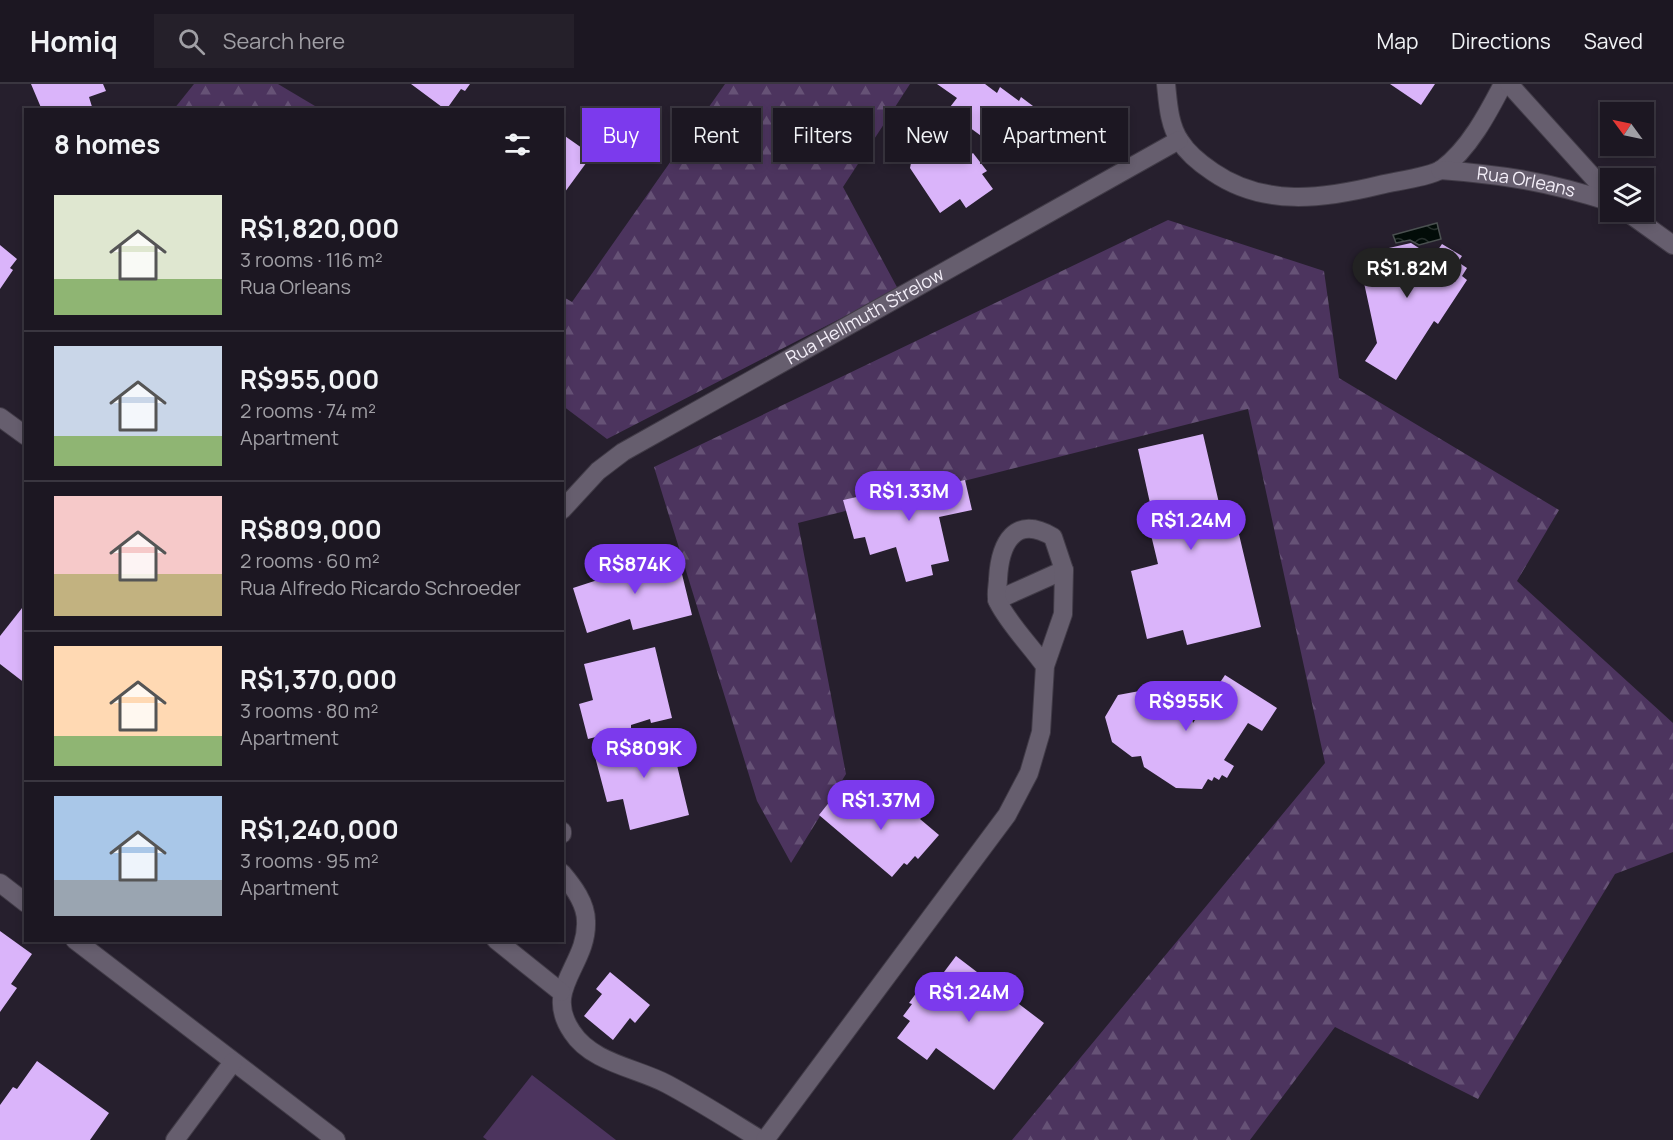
<!DOCTYPE html>
<html lang="en">
<head>
<meta charset="utf-8">
<style>
	body { margin:0; font-family:Manrope,sans-serif; background:#25202a; color:#f1f3f6; height:100vh; display:flex; flex-direction:column; font-size:22px; white-space:nowrap }
	* { box-sizing:border-box; margin:0 }
	p { font-size:20px; color:#a09fa5 }
	.icon { flex:none; width:33px; height:33px; fill:none; stroke:currentColor; stroke-width:2; stroke-linecap:round; stroke-linejoin:round }
	.map { position:relative; flex:1; overflow:hidden }
	.drawer { position:absolute; left:24px; top:24px; width:540px; height:834px; display:flex; flex-direction:column; background:#1c1722; border-radius:0px; box-shadow:0 3px 9px #0003,0 0 0 2px #3a3640 }
	.drawer>* { flex:none }
	.banner { position:absolute; left:582px; top:24px; width:570px; height:54px; display:flex; gap:12px }
	.needle { width:39px; rotate:303deg }
	.fabs { position:absolute; left:1600px; top:18px; display:grid; gap:12px }
	.fabs a { display:grid; place-items:center; width:54px; height:54px; border-radius:0px; background:#1c1722; box-shadow:0 3px 9px #0003,0 0 0 2px #3a3640; font-size:30px }
	.price { position:absolute; translate:-50% -51px; padding:0 14px; border-radius:21px; background:#7c3aed; color:#fff; font-size:20px; line-height:39px; filter:drop-shadow(0 2px 3px #0008) }
	.price::after { content:''; position:absolute; left:50%; top:36px; width:18px; height:14px; margin-left:-9px; background:inherit; clip-path:polygon(0 0,100% 0,50% 100%) }
	.price.current { background:#222; color:#fff }
	ul { padding:0; list-style:none }
	li { display:flex; align-items:center; gap:18px; height:150px; padding:0 30px }
	li+li { border-top:2px solid #3a3640 }
	li span { display:grid; place-items:center; flex:none; width:168px; height:120px; border-radius:0px; color:#555 }
	li>.icon { margin-inline-start:auto }
	span .icon { width:72px; height:72px; fill:#fffc; stroke-width:1 }
	li b { font-size:26px }
	h2 { display:flex; justify-content:space-between; align-items:center; height:72px; padding:0 30px; font-size:26px }
	.pill { padding:0 21px; border-radius:0px; background:#1c1722; box-shadow:0 3px 9px #0003,0 0 0 2px #3a3640; font-size:21px; line-height:54px }
	.pill.current { background:#7c3aed; color:#fff }
	header { display:flex; align-items:center; gap:36px; box-sizing:border-box; height:84px; padding:0 30px; background:#1c1722; border-bottom:2px solid #3a3640 }
	header strong { font-size:28px }
	nav { display:flex; gap:33px; margin-inline-start:auto; font-size:21px }
	.search { width:420px; height:54px; background:#25202a; display:flex; align-items:center; gap:15px; box-sizing:border-box; padding:0 21px; border-radius:0px; color:#a09fa5; font-size:22px }
	.map>svg:first-child { display:block }
	.green { fill:#4c345e }
	.forest { fill:url(#forest-firs) }
	.water { fill:url(#water-waves); stroke:#4a5050; stroke-width:1.5 }
	.building { fill:#dab4fa }
	.lines { fill:none; stroke-linecap:round; stroke-linejoin:round }
	.minor-casing { stroke:#413b47; stroke-width:20 }
	.minor { stroke:#665e6e; stroke-width:18 }
	.labels { text-anchor:middle; stroke-width:6; stroke-linejoin:round; paint-order:stroke }
	.street-label { font-size:18px; fill:#f3eef8; stroke:#261f2d }
</style>
</head>
<body>
<header>
<strong>Homiq</strong>
<div class="search"><svg class="icon" aria-label="search" viewBox="0 0 24 24"><circle cx="10" cy="10" r="6"/><path d="M15 15l6 6"/></svg>Search here</div>
<nav><a>Map</a><a>Directions</a><a>Saved</a></nav>
</header>
<div class="map">
<svg width="1673" height="1056" viewBox="0 0 1673 1056">
	<defs>
		<pattern id="forest-firs" width="22" height="20" patternUnits="userSpaceOnUse" patternTransform="scale(1.5)"><rect width="22" height="20" fill="#4c345e"/><path d="M5 1l3.5 6h-7zM16 11l3.5 6h-7z" fill="#665276"/></pattern>
		<pattern id="water-waves" width="16" height="10" patternUnits="userSpaceOnUse" patternTransform="scale(1.5)"><rect width="16" height="10" fill="#020c08"/><path d="M0 5q4-4 8 0t8 0" fill="none" stroke="#27302d"/></pattern>
	</defs>
	<rect width="100%" height="100%" fill="#261f2d"/>
	<!-- green -->
	<path class="green" d="M532 991 616 1056H487L483 1053Z"/>
	<!-- forest -->
	<g class="forest">
		<path d="M194 0H278L320 25H174Z"/>
		<path d="M725 0H910L843 103 898 205 607 355 563 322 562 212 572 218Z"/>
		<path d="M1168 136 1324 187 1339 294 1559 426 1517 497 1673 639V768L1615 790 1478 1015 1335 943 1250 1056H1012L1325 679 1248 325 798 439 846 690 791 779 757 717 654 383Z"/>
	</g>
	<!-- water -->
	<path class="water" d="M1437 139 1441 155 1419 161 1410 156 1396 159 1393 151Z"/>
	<!-- building -->
	<g class="building">
		<path d="M31 0H103L106 7 89 13 93 26H42Z"/>
		<path d="M411 0H470L465 7 461 5 446 26Z"/>
		<path d="M937 0H985L997 9 1000 3 1019 17 1021 13 1049 34 1029 60 1022 56 1010 73 947 27 957 14Z"/>
		<path d="M1390 0H1435L1421 21Z"/>
		<path d="M939 35 946 44 950 42 968 73 973 69 987 87 982 90 993 105 966 124 960 115 940 129 910 84 912 74 920 68 912 58 919 53 916 49Z"/>
		<path d="M562 50 592 71 562 112Z"/>
		<path d="M1411 159 1433 173 1442 160 1462 172 1458 178 1467 184 1462 192 1467 196 1438 240 1434 237 1396 296 1365 277 1377 259 1358 171Z"/>
		<path d="M0 161 17 175 10 184 13 186 0 205Z"/>
		<path d="M1203 350 1225 445 1237 442 1261 543 1187 561 1183 546 1147 555 1131 487 1158 480 1146 430 1152 428 1138 365Z"/>
		<path d="M944 394 946 400 965 396 972 426 939 433 949 477 931 481 933 491 906 498 896 463 870 471 865 453 854 455 843 416Z"/>
		<path d="M667 467 672 484 680 482 692 531 633 546 630 535 587 549 573 504 616 490 615 486 621 484 619 478 647 468 648 473Z"/>
		<path d="M26 519V600L0 580V552Z"/>
		<path d="M655 563 672 634 651 639 650 635 631 641V644L588 655 579 620 593 616 584 580Z"/>
		<path d="M1225 591 1277 624 1262 647 1248 639 1224 676 1234 682 1227 694 1222 691 1219 696 1214 693 1212 697 1208 695 1202 705 1176 704 1144 683 1141 672 1132 673 1112 658 1105 633 1118 611 1145 606 1167 620 1169 626 1183 624 1191 630 1193 639Z"/>
		<path d="M668 644 689 731 630 746 623 715 607 718 594 669 627 661 626 655Z"/>
		<path d="M838 707 853 719 856 715 863 721 865 718 885 735 903 713 925 730 920 735 939 751 918 775 915 772 907 781 904 779 892 793 819 731Z"/>
		<path d="M0 847 32 870 11 900 17 904 0 928Z"/>
		<path d="M956 872 1044 939 994 1006 936 964 927 976 897 954 910 937 903 932 912 920 909 919 927 894 935 900Z"/>
		<path d="M610 888 650 921 635 939 630 934 613 956 584 932 602 910 596 905Z"/>
		<path d="M37 977 109 1029 90 1056H0V1021L13 1003 17 1005Z"/>
	</g>
	<g class="lines">
		<!-- minor casing -->
		<g class="minor-casing">
			<g id="minor">
				<path d="M1166 0C1168 19 1169 41 1180 57 1188 70 1201 80 1213 88 1264 123 1323 115 1380 101 1396 97 1430 93 1442 85 1469 65 1488 29 1503 0"/>
				<path d="M1509 0 1611 113"/>
				<path id="s1" d="M1440 86C1505 91 1549 98 1611 118"/>
				<path d="M1627 128 1673 161"/>
				<path d="M0 333 26 352"/>
				<path id="s2" d="M562 426 598 387 623 368 1179 56"/>
				<path d="M997 516 1064 486"/>
				<path d="M562 747V750"/>
				<path d="M562 789C573 802 586 819 586 837 588 882 542 904 572 948 592 979 637 984 667 1000 699 1017 730 1037 761 1056"/>
				<path d="M0 799 26 819"/>
				<path d="M75 856 336 1056"/>
				<path d="M496 856 561 908"/>
				<path d="M175 1056 233 978"/>
				<path d="M765 1056 1007 731 1029 689 1041 648 1045 582 1063 530 1064 486 1053 453C1015 430 1000 459 998 495 998 502 995 512 998 518 1009 540 1030 561 1045 582"/>
			</g>
		</g>
		<!-- minor -->
		<use href="#minor" class="minor"/>
	</g>
	<g class="labels">
		<!-- street labels -->
		<g class="street-label">
			<text dy="6" stroke="none"><textPath href="#s1" startOffset="87">Rua Orleans</textPath></text>
			<text dy="6" stroke="none"><textPath href="#s2" startOffset="362">Rua Hellmuth Strelow</textPath></text>
		</g>
	</g>
</svg>
<div class="fabs">
<a><svg class="needle" viewBox="-14 -14 28 28"><path d="M0-13l5 13h-10z" fill="#e53935"/><path d="M0 13l5-13h-10z" fill="#a09fa5"/></svg></a>
<a><svg class="icon" aria-label="layers" viewBox="0 0 24 24"><path d="M12 4l9 5-9 5-9-5zM3 14l9 5 9-5"/></svg></a>
</div>
<b class="price current" style="left:1407px;top:215px">R$1.82M</b>
<b class="price" style="left:909px;top:438px">R$1.33M</b>
<b class="price" style="left:1191px;top:467px">R$1.24M</b>
<b class="price" style="left:635px;top:511px">R$874K</b>
<b class="price" style="left:1186px;top:648px">R$955K</b>
<b class="price" style="left:644px;top:695px">R$809K</b>
<b class="price" style="left:881px;top:747px">R$1.37M</b>
<b class="price" style="left:969px;top:939px">R$1.24M</b>
<div class="banner">
<a class="pill current">Buy</a>
<a class="pill">Rent</a>
<a class="pill">Filters</a>
<a class="pill">New</a>
<a class="pill">Apartment</a>
</div>
<section class="drawer">
<h2>8 homes<svg class="icon" aria-label="filters" viewBox="0 0 24 24"><path d="M4 7h16M4 17h16"/><circle cx="9" cy="7" r="2"/><circle cx="15" cy="17" r="2"/></svg></h2>
<ul>
<li><span style="background:linear-gradient(#dfe7d0 70%,#8fb573 0)"><svg class="icon" aria-label="home" viewBox="0 0 24 24"><path d="M3 11l9-7 9 7M6 9v11h12V9"/></svg></span><div><b>R$1,820,000</b><p>3 rooms · 116 m²</p><p>Rua Orleans</p></div></li>
<li><span style="background:linear-gradient(#c9d6e8 75%,#8fb573 0)"><svg class="icon" aria-label="home" viewBox="0 0 24 24"><path d="M3 11l9-7 9 7M6 9v11h12V9"/></svg></span><div><b>R$955,000</b><p>2 rooms · 74 m²</p><p>Apartment</p></div></li>
<li><span style="background:linear-gradient(#f6c9c9 65%,#c2b280 0)"><svg class="icon" aria-label="home" viewBox="0 0 24 24"><path d="M3 11l9-7 9 7M6 9v11h12V9"/></svg></span><div><b>R$809,000</b><p>2 rooms · 60 m²</p><p>Rua Alfredo Ricardo Schroeder</p></div></li>
<li><span style="background:linear-gradient(#ffd9b3 75%,#8fb573 0)"><svg class="icon" aria-label="home" viewBox="0 0 24 24"><path d="M3 11l9-7 9 7M6 9v11h12V9"/></svg></span><div><b>R$1,370,000</b><p>3 rooms · 80 m²</p><p>Apartment</p></div></li>
<li><span style="background:linear-gradient(#a9c7e8 70%,#9aa5b1 0)"><svg class="icon" aria-label="home" viewBox="0 0 24 24"><path d="M3 11l9-7 9 7M6 9v11h12V9"/></svg></span><div><b>R$1,240,000</b><p>3 rooms · 95 m²</p><p>Apartment</p></div></li>
</ul>
</section>
</div>
</body>
</html>
